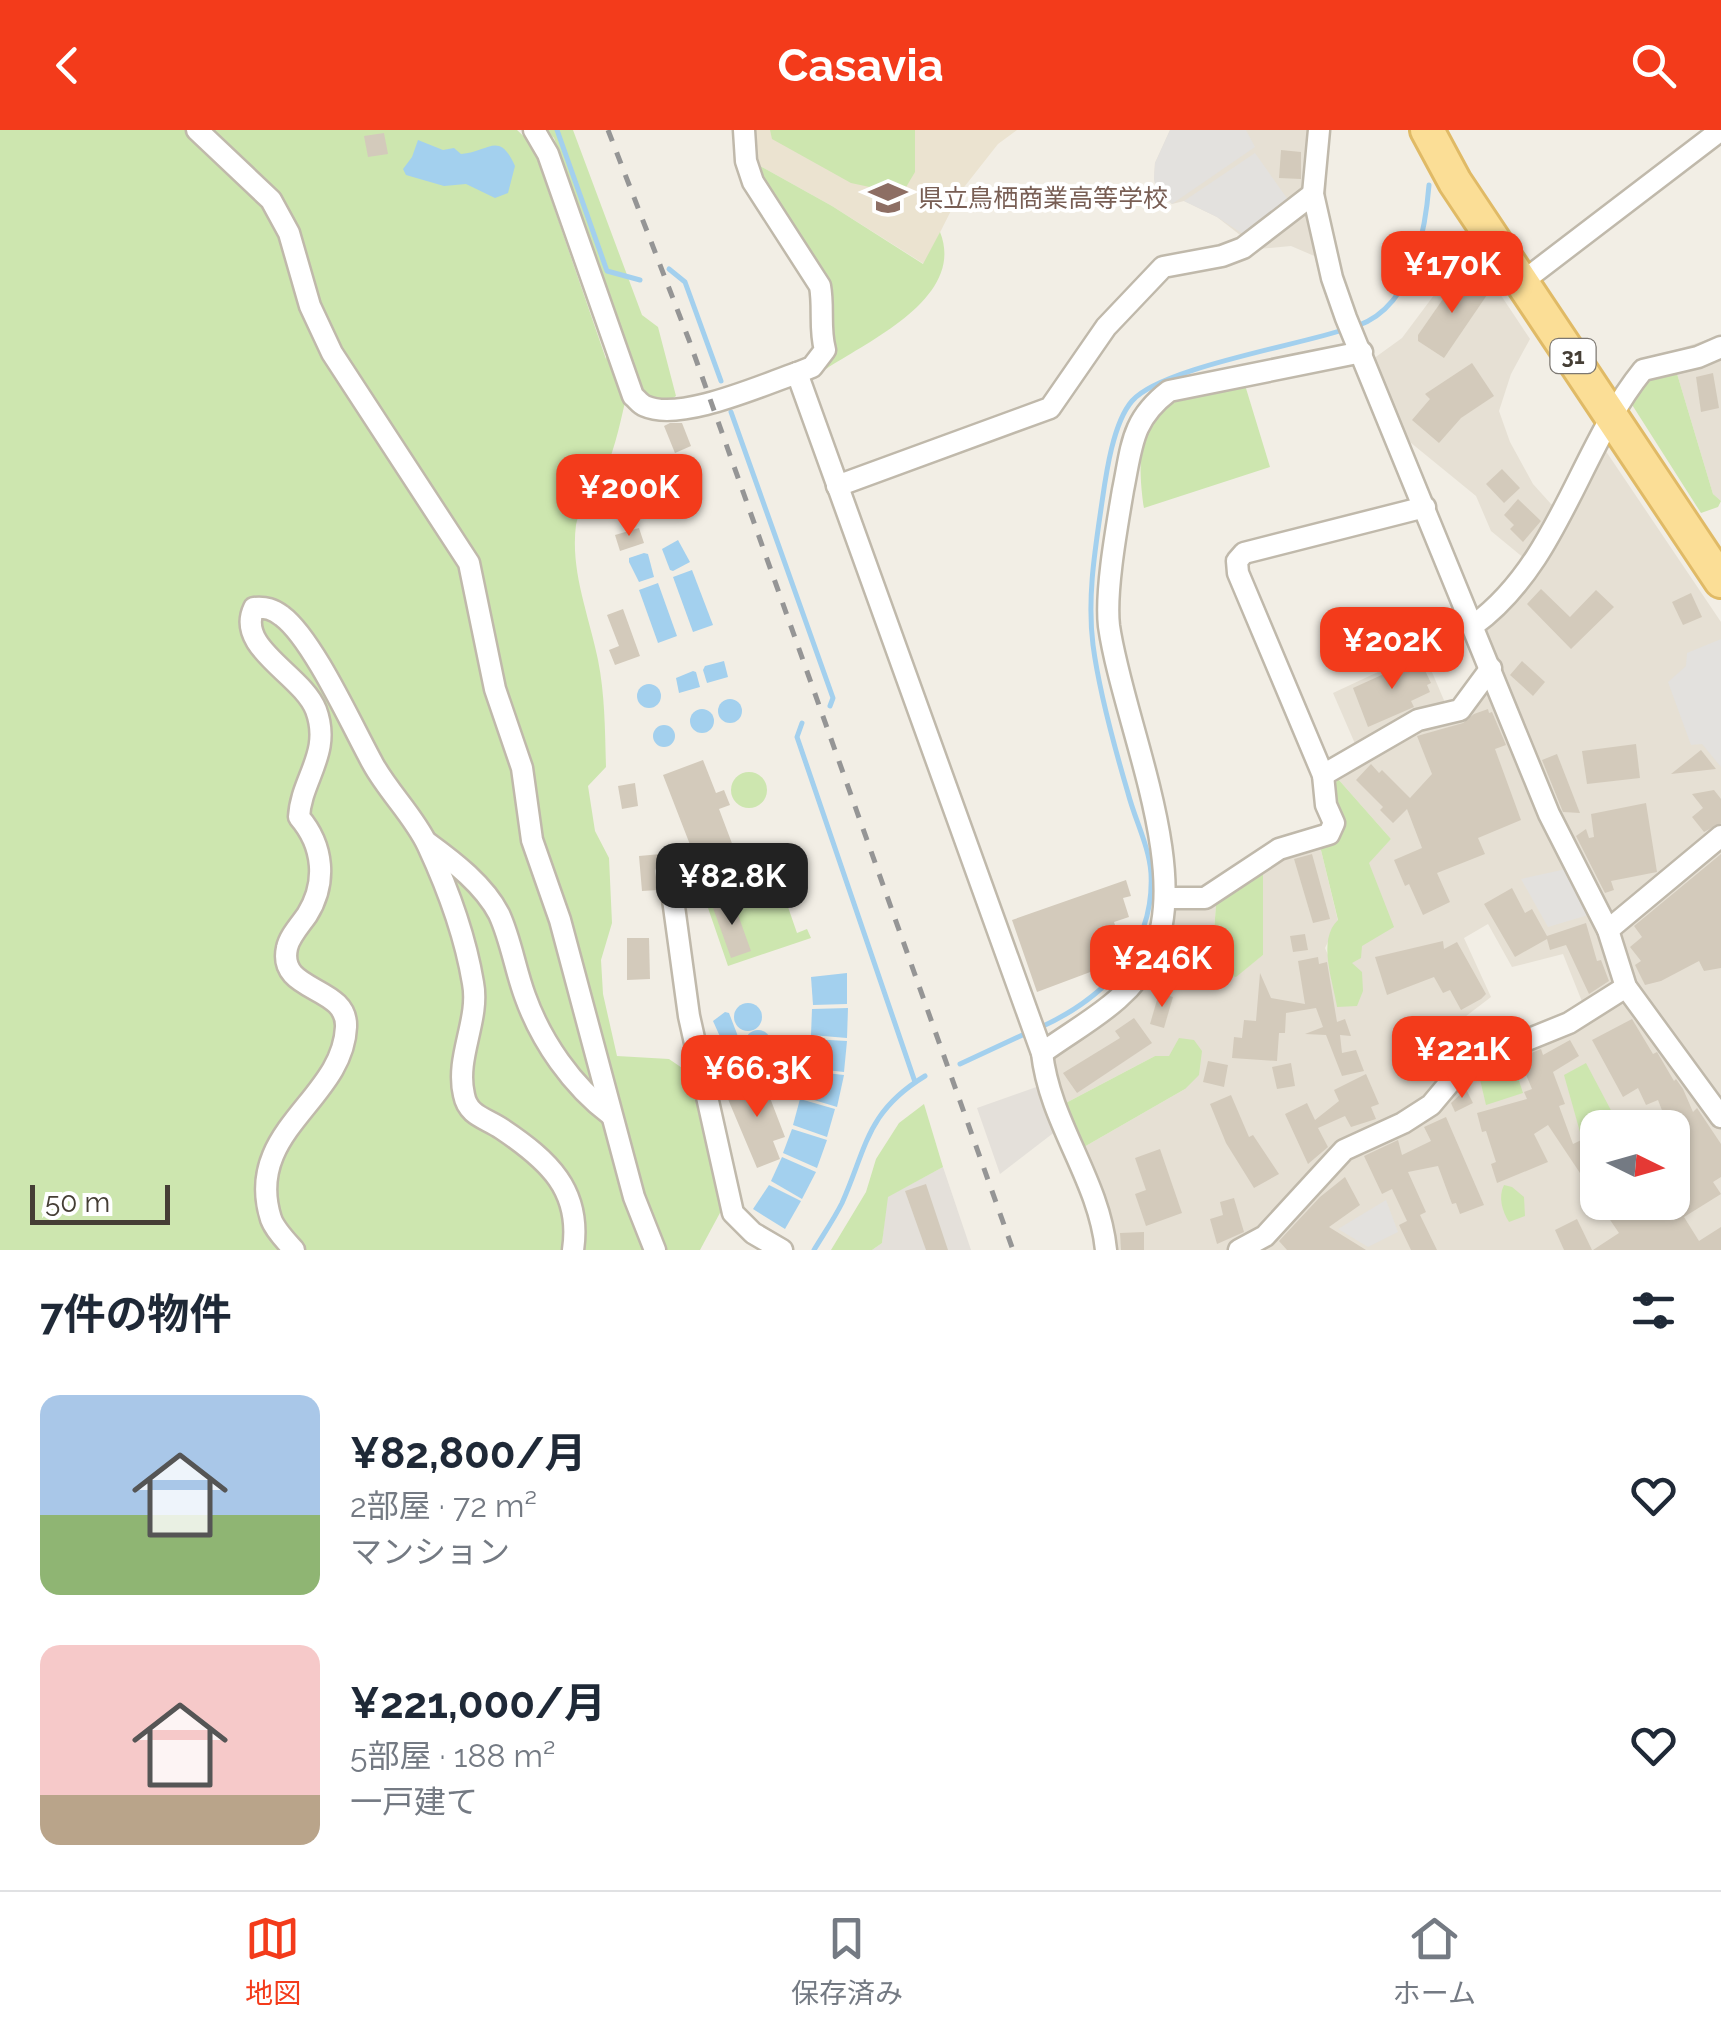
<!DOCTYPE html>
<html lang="ja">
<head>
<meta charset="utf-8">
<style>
	body { margin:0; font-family:Raleway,"Noto Sans JP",sans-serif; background:#f2f2f3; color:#1f2937; height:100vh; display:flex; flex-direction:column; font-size:38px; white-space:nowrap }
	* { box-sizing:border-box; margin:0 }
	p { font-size:32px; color:#747a83 }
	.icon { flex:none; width:55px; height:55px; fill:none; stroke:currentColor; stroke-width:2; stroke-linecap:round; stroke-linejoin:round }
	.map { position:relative; height:1120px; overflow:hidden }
	.details { display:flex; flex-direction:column; background:#fff; flex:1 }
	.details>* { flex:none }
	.needle { width:65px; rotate:95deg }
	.buttons { position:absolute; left:1580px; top:980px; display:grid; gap:20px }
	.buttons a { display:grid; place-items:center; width:110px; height:110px; border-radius:20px; background:#fff; box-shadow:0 2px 8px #0004; font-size:50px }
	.scale { position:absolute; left:30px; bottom:25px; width:140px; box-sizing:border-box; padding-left:10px; border:5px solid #453e35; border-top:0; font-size:28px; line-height:35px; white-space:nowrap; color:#453e35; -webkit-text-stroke:8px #fff; paint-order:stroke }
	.price { position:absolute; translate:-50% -85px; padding:0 22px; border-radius:20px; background:#f33b1b; color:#fff; font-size:32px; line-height:65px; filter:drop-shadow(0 2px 5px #0008) }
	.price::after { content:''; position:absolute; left:50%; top:60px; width:30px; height:22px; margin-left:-15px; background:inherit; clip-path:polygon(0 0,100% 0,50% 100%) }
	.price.selected { background:#222; color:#fff }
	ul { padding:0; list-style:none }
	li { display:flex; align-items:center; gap:30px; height:250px; padding:0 40px }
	li span { display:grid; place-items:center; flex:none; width:280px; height:200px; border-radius:20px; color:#555 }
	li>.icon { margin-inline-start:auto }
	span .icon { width:120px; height:120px; fill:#fffc; stroke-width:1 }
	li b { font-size:42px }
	h2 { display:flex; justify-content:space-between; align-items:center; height:120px; padding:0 40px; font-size:42px }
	header { display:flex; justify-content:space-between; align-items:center; height:130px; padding:0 40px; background:#f33b1b; color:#fff; font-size:45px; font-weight:700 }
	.tabs { display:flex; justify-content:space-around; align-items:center; height:140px; border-top:2px solid #e0e1e3; background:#fff; font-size:28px; color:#747a83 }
	.tabs a { display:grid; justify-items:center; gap:5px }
	.tabs .selected { color:#f33b1b }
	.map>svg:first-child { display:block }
	.residential { fill:#e6e0d4; fill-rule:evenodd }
	.industrial { fill:#e4e0da }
	.education { fill:#ebe3d0 }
	.green { fill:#cde6af }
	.parking { fill:#e3e1de }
	.water { fill:#a3d0ee }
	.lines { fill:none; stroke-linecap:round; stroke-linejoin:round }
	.stream { stroke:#a3d0ee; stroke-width:5 }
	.building { fill:#d3cabb }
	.street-casing { stroke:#c0b9ab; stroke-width:25 }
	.primary-casing { stroke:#e0ba66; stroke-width:38 }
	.street { stroke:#fff; stroke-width:20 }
	.primary { stroke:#fbde96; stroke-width:32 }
	.rail { stroke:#959595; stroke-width:5; stroke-dasharray:12 12; stroke-linecap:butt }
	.labels { text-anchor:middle; stroke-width:8; stroke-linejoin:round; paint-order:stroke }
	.shield { fill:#fff; stroke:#7d7872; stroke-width:2.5 }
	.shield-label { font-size:22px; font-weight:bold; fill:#453e35 }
	.education-label { font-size:25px; fill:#785e54; stroke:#fff; text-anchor:start }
</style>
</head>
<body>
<header><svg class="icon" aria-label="back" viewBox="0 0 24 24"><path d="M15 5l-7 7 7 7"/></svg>Casavia<svg class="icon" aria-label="search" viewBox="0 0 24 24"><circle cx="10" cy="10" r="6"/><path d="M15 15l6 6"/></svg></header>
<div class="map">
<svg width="1721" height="1120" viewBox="0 0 1721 1120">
	<rect width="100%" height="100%" fill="#f2eee5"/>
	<!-- residential -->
	<g class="residential">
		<path d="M1170 0H1328L1326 75 1335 124 1319 128 1291 116 1258 119 1217 87 1184 71 1172 74 1156 59 1154 49 1155 33Z"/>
		<path d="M1465 111 1530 209 1511 244 1499 281 1510 312 1533 354 1551 374H1555L1578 336 1593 302 1721 492V1120H1099L1082 1054 1084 1017 1185 959 1169 926H1155L1062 975 1048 911 1103 877 1148 819 1159 774 1216 775 1211 842 1236 846 1263 825V738L1289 720 1320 716 1338 791 1325 818 1330 830 1337 876 1347 875 1351 833 1369 732 1391 709 1338 649 1329 631 1356 616 1333 563 1423 521 1446 575 1459 572 1480 538 1486 507V477L1525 429 1491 401 1476 366 1405 308 1373 229 1402 208 1446 149ZM1488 794 1512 837 1563 824 1583 874 1468 924 1457 893 1491 867 1464 808ZM1598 998H1672V1072H1598Z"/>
		<path d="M1721 205V371L1713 364 1675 237 1676 220Z"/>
	</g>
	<!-- industrial -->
	<g class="industrial">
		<path d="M1042 955 1056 1001 1000 1044 977 978Z"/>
		<path d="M943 1037 971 1120H872L882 1113 887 1067Z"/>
	</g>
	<!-- education -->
	<path class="education" d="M749 0H1017L998 14 961 61 924 134 832 76 753 32Z"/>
	<!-- green -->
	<g class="green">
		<path d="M0 0H517L532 14 606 229 619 192 554 8 545 0H573L642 185 658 197 676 266 667 272 626 268C619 298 613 328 598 356 591 368 578 381 576 395 570 441 589 485 598 530 605 565 605 601 606 637L588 656 595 701 609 728 612 793 601 830 603 864 617 926 669 929 691 944 721 1081 700 1120H0Z"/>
		<path d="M770 0H915V42L902 64 851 53 772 9Z"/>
		<path d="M753 32 832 76 923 134 940 102C966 167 870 210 826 239 830 219 832 171 824 154 804 111 770 76 753 32Z"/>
		<path d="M1675 237 1713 364 1721 371 1718 377 1701 383 1629 270 1644 249Z"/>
		<path d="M1245 255 1270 337 1144 378C1139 342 1134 288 1175 272 1196 263 1222 260 1245 255Z"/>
		<circle cx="749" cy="660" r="18"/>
		<path d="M1338 649 1391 709 1369 733 1394 797 1362 816 1361 828 1352 833 1362 842 1363 861 1357 876 1337 877C1333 850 1317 810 1338 790L1320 716 1342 704 1328 667Z"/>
		<path d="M1263 738V825L1236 847 1211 842 1216 775Z"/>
		<path d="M779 751 797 803 807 799 811 808 728 836 707 775Z"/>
		<path d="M1179 908 1194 910 1202 921 1199 945 1185 959 1084 1017 1062 975 1155 926H1169Z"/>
		<path d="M1512 929 1523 963 1486 975 1478 941Z"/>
		<path d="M1586 933 1614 986 1580 1002 1564 945Z"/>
		<path d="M924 974 943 1037 888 1067 882 1113 872 1120H831L866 1062 876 1029 899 993Z"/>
		<path d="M1504 1055 1512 1057 1524 1067 1525 1086 1509 1092C1502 1081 1498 1067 1504 1055Z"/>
	</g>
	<!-- parking -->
	<g class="parking">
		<path d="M1170 0H1246L1255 17 1172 74 1156 59 1154 48 1155 33Z"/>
		<path d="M1255 23 1291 74 1243 104 1217 87 1184 71Z"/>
		<path d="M1721 509V637L1702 614 1691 615 1668 552 1686 536 1687 523Z"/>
		<path d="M1566 739 1588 785 1548 797 1521 749Z"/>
		<path d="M1386 1070 1398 1102 1368 1117 1338 1099Z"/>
	</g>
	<!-- water -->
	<g class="water">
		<path d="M418 10 443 20 454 18 461 24C489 22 499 0 515 36L508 63 495 68 466 54 444 56 406 45 403 39 412 27Z"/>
		<path d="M678 410 690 432 673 441 670 440 662 419Z"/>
		<path d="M644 423 648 424 654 447 639 452 629 432V428Z"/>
		<path d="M692 440 713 495 693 502 673 447Z"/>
		<path d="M658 453 677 506 658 513 639 460Z"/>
		<path d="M724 531 728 547 707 553 703 540 705 536Z"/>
		<path d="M693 541 696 542 700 557 679 563 676 548Z"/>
		<circle cx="649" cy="566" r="12"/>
		<circle cx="730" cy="581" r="12"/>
		<circle cx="702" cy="591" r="12"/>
		<circle cx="664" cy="606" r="11"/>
		<path d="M847 843V874L813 875 811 847Z"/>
		<circle cx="748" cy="887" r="14"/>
		<path d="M848 878 847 908 811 905 812 879Z"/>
		<path d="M725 882 729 883 744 922 743 926 731 931 713 891Z"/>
		<circle cx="758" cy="913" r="13"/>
		<path d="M811 909 847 911 844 942 808 938Z"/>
		<path d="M808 941 844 945 837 977 801 966Z"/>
		<path d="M800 969 835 979 827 1007 793 995Z"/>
		<path d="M792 999 827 1010 817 1038 783 1023Z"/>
		<path d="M782 1027 816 1042 802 1069 771 1051Z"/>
		<path d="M769 1055 801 1071 785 1099 753 1079Z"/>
	</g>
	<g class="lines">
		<!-- stream -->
		<g class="stream">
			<path d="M557 0 607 141 640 150"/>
			<path d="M669 139 685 152 721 251"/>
			<path d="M1357 196C1411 177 1425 105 1429 55"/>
			<path d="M731 282 833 568 830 576"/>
			<path d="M802 593 797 607 915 952"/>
			<path d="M1039 898C1103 869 1155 819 1151 743 1149 716 1135 690 1128 663 1115 619 1099 561 1093 515 1087 467 1095 420 1102 372 1106 344 1113 293 1132 271 1160 238 1300 215 1346 199"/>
			<path d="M960 934 1029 902"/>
			<path d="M814 1120C823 1105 834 1089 842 1073 867 1017 866 982 925 946"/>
		</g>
	</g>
	<!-- building -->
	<g class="building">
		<path d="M384 3 388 24 368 27 364 6Z"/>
		<path d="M1281 20 1301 22V49L1279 48Z"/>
		<path d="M1461 143 1489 162 1444 228 1418 211V205Z"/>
		<path d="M1472 233 1494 266 1461 288 1439 313 1412 290 1430 269 1425 264Z"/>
		<path d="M1713 243 1719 278 1701 282 1696 247Z"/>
		<path d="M670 293H682L691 316 675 323 664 296Z"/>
		<path d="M1502 339 1520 358 1504 373 1486 354Z"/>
		<path d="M1518 369 1541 391 1523 412 1510 399 1514 395 1504 385Z"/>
		<path d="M639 398 644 413 620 421 615 405Z"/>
		<path d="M1541 459 1570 487 1596 460 1614 477 1571 519 1527 474Z"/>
		<path d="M1691 463 1702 487 1683 495 1672 472Z"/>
		<path d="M623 479 640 526 615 535 609 520 619 516 607 485Z"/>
		<path d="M1419 528 1431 553 1427 555 1430 562 1411 571 1414 577 1368 597 1353 558Z"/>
		<path d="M1522 531 1545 552 1533 566 1510 545Z"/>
		<path d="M1488 579 1489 583 1492 582 1506 615 1495 619 1521 690 1478 708 1485 724 1437 743 1450 772 1423 785 1409 754 1405 756 1394 730 1422 718 1407 679 1393 693 1380 680 1383 677 1356 650 1371 634 1379 643 1382 640 1410 668 1432 644 1417 606 1463 593 1474 584Z"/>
		<path d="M1636 614 1640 648 1587 654 1582 621Z"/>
		<path d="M1701 620 1716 639 1671 644Z"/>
		<path d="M1557 624 1580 683 1563 682 1542 630Z"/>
		<path d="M703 630 716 663 724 660 730 675 719 679 739 732 685 753 679 731 694 725 663 645Z"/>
		<path d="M635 653 638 676 622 679 618 656Z"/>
		<path d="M1714 660 1721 669V693L1704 702 1692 687 1703 678 1692 664Z"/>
		<path d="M1646 673 1657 742 1611 751 1614 760 1605 763 1576 706 1586 699 1589 708 1594 707 1591 684Z"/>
		<path d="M661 724 655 741 658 760 642 761 639 726Z"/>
		<path d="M1312 724 1330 789 1313 793 1294 729Z"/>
		<path d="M1721 724V838L1704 841 1699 831 1661 851 1645 855 1635 835 1641 831 1630 817 1642 807 1634 796Z"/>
		<path d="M1126 750 1131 766 1123 768 1129 787 1114 792 1120 810 1094 820 1101 838 1037 862 1012 790Z"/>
		<path d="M1512 758 1525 783 1532 779 1547 806 1586 793 1597 831 1601 830 1609 851 1589 864 1566 815 1550 820 1547 809 1515 827 1484 774Z"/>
		<path d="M732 768 751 821 731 828 712 775Z"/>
		<path d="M1305 804 1308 820 1293 822 1290 806Z"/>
		<path d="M627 808H649L650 849 627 850Z"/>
		<path d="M1443 811 1444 819 1457 812 1486 864 1481 869 1461 880 1450 860 1443 863 1434 847 1387 865 1375 827Z"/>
		<path d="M1174 826 1199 828 1198 851 1172 850Z"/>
		<path d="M1318 827 1319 834 1327 832 1337 892 1345 889 1351 906 1340 905 1342 923 1356 920 1364 941 1342 946 1326 905 1305 904 1323 897 1316 878 1286 883 1285 903H1279L1277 931 1232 928 1234 907 1242 908 1244 890 1256 891 1260 843 1271 868 1305 874 1298 831Z"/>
		<path d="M1159 863 1173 867 1164 898 1150 894Z"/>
		<path d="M1134 888 1152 913 1077 963 1063 943 1120 908 1115 901Z"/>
		<path d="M1632 889 1653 924 1657 922 1674 951 1676 949 1683 959 1693 982 1697 978 1721 1014V1047L1713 1052 1721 1064 1684 1087 1699 1111 1721 1097V1120H1593L1619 1103 1604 1081 1617 1072H1672V998L1668 996 1658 970 1646 975 1638 958 1623 967 1592 910Z"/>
		<path d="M1570 910 1579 926 1553 942 1565 974 1559 976 1573 1014 1598 1002V1046L1586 1052 1548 995 1534 1004 1548 1032 1497 1053 1491 1034 1496 1032 1486 1001 1482 1002 1477 983 1527 969 1524 962 1532 959 1519 928 1541 919 1543 925Z"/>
		<path d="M1208 931 1228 935 1224 957 1203 952Z"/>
		<path d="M1291 933 1295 956 1277 959 1272 937Z"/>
		<path d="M1366 944 1379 974 1371 977 1376 989 1351 997 1345 986 1318 998 1328 1017 1308 1034 1285 984 1307 973 1315 990 1339 971 1334 960Z"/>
		<path d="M762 947 785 1007 773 1011 780 1029 757 1038 725 962Z"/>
		<path d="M1466 959 1473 973 1455 982 1451 973Z"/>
		<path d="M1231 965 1249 1007 1253 1005 1279 1044 1254 1058 1226 1013 1210 974Z"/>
		<path d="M1446 987 1484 1075 1460 1084 1456 1073 1452 1074 1438 1036 1408 1042 1426 1082 1420 1085 1437 1120H1411L1399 1095 1407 1091 1392 1059 1382 1064 1364 1026 1398 1010 1402 1025 1431 1011 1424 997Z"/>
		<path d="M1160 1019 1182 1083 1146 1096 1135 1064 1146 1060 1135 1028Z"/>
		<path d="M1345 1047 1360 1075 1329 1097 1366 1120H1287L1279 1111 1320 1067Z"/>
		<path d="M926 1054 948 1120H926L905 1061Z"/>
		<path d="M1234 1068 1244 1102 1217 1114 1210 1089 1223 1085 1220 1072Z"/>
		<path d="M1577 1089 1592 1120H1564L1555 1100Z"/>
		<path d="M1144 1102V1120H1121L1120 1103Z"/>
	</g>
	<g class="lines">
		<!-- street casing -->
		<g class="street-casing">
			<g id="street">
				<path d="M197 0 271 70 289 103 310 176 332 223 469 433 495 559 522 638 532 710 560 790 634 1067 655 1120"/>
				<path d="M534 0 548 24 633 266C637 269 640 274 645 276 680 292 762 255 797 243L812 237 825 220C819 198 824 178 820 156L753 52 746 31 744 0"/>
				<path d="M1319 0 1313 64 1332 148 1346 188 1549 684 1608 800 1626 857 1721 987"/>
				<path d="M1522 152 1721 0"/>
				<path d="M797 243 1042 923C1050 994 1099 1049 1106 1120"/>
				<path d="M837 356 1050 278 1106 197 1163 137 1222 126 1243 118 1313 64"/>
				<path d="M1474 495C1559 433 1579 319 1643 240L1698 227 1721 217"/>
				<path d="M1323 645 1418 590 1460 580 1491 538"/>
				<path d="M428 713C454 732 484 755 499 784 511 810 515 839 525 866 541 911 572 956 611 985"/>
				<path d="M669 740 689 886 733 1083 753 1103 782 1120"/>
				<path d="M1166 768H1205L1279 719 1329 704 1334 693 1326 675 1323 645 1238 443 1237 431 1244 423 1425 377"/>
				<path d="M1608 800 1721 706"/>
				<path d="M1042 923C1083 893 1131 871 1153 823 1192 739 1122 588 1109 496 1105 461 1117 396 1123 360 1132 316 1131 290 1169 261L1362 222"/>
				<path d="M294 1120C286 1111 275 1100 271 1089 243 1001 343 970 346 897 348 855 277 863 287 818 289 807 300 795 307 785 327 753 324 716 299 687 301 649 332 623 316 580 302 544 235 518 254 478 266 477 273 479 282 486 313 509 353 598 373 634 389 663 414 686 428 716 448 759 465 805 473 853 480 890 455 927 464 965 468 986 486 988 502 999 548 1030 582 1060 573 1120"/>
				<path d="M1239 1120 1265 1106 1344 1020 1403 993 1431 975 1457 944 1478 930 1569 893 1626 857"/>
			</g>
		</g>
		<!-- primary casing -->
		<g class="primary-casing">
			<path id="primary" d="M1427 0 1455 52 1721 451"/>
		</g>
		<!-- street -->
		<use href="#street" class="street"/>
		<!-- primary -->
		<use href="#primary" class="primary"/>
		<!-- rail -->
		<path class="rail" d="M608 0 689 210 1013 1120"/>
	</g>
	<!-- icons -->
	<defs>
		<g id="school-bare" transform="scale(3)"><path d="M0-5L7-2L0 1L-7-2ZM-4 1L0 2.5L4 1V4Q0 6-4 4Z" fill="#8d6e63" stroke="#fff" stroke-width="2.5" paint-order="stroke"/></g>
	</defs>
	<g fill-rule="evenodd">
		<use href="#school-bare" x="888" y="68"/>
	</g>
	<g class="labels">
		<!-- shield labels -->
		<rect class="shield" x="1550.5" y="209" width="45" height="34" rx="8"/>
		<g class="shield-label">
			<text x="1573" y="234">31</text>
		</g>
		<!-- education labels -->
		<g class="education-label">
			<text x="918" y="77">県立鳥栖商業高等学校</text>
		</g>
	</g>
</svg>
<div class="buttons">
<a><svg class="needle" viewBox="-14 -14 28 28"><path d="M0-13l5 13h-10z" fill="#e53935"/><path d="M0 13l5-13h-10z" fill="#747a83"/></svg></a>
</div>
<div class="scale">50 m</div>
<b class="price" style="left:1452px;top:186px">¥170K</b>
<b class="price" style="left:629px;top:409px">¥200K</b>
<b class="price" style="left:1392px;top:562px">¥202K</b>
<b class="price selected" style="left:732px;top:798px">¥82.8K</b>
<b class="price" style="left:1162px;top:880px">¥246K</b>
<b class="price" style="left:1462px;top:971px">¥221K</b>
<b class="price" style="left:757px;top:990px">¥66.3K</b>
</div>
<section class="details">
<h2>7件の物件<svg class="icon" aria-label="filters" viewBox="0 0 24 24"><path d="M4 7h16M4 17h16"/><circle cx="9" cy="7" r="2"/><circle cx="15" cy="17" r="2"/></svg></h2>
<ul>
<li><span style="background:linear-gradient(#a9c7e8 60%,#8fb573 0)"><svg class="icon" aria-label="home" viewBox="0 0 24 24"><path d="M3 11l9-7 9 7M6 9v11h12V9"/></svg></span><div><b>¥82,800/月</b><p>2部屋 · 72 m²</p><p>マンション</p></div><svg class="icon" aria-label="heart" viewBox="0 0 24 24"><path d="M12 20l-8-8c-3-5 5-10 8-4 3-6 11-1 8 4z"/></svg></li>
<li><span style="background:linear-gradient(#f6c9c9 75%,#b9a48a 0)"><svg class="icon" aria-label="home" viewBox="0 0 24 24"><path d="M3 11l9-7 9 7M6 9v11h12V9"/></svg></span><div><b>¥221,000/月</b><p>5部屋 · 188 m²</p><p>一戸建て</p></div><svg class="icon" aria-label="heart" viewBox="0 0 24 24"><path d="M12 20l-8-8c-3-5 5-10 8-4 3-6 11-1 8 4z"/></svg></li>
</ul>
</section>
<nav class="tabs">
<a class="selected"><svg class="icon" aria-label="map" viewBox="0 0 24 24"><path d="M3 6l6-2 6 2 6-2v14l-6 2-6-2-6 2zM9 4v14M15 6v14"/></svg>地図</a>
<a><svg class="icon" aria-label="saved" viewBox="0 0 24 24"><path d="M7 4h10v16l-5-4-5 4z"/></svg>保存済み</a>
<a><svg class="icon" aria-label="home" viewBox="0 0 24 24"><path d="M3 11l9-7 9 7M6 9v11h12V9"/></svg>ホーム</a>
</nav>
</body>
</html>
